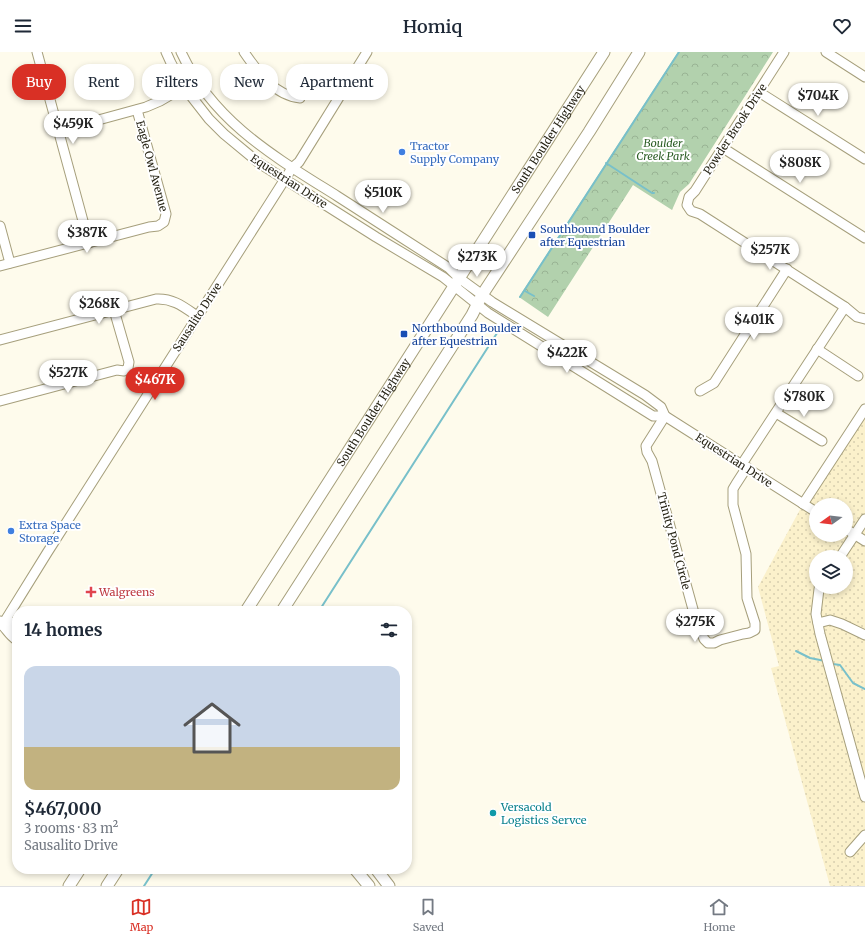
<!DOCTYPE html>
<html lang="en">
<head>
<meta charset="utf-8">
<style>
	body { margin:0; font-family:Merriweather,serif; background:#f6f6f7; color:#1f2937; height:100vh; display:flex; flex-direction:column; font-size:15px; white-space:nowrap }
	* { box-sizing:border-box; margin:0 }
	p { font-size:13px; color:#747a83 }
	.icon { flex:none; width:22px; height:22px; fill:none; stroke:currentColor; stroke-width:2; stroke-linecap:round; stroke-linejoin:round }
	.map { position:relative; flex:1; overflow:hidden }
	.panel { position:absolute; left:12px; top:554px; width:400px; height:268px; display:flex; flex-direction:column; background:#fff; border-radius:16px; box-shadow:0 2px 6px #0003 }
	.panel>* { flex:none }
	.hud { position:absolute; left:12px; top:12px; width:400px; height:36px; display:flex; gap:8px }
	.needle { width:26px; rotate:255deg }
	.fabs { position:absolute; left:809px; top:446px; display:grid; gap:8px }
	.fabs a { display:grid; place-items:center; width:44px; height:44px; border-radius:50%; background:#fff; box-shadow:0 2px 6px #0003; font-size:20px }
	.price { position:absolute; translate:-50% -34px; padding:0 9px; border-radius:14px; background:#fff; color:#222; font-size:13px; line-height:26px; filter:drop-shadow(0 1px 2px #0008) }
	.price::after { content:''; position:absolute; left:50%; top:24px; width:12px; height:9px; margin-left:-6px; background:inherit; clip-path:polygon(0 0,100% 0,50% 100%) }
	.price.active { background:#d93025; color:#fff }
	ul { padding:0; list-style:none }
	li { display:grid; align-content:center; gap:8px; height:212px; padding:0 12px }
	li span { display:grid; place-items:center; height:124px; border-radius:12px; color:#555 }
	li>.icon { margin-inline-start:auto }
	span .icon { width:72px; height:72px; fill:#fffc; stroke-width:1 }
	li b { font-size:17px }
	h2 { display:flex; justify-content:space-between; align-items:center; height:48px; padding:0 12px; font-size:17px }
	.tag { padding:0 14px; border-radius:16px; background:#fff; box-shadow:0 2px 6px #0003; font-size:14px; line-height:36px }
	.tag.active { background:#d93025; color:#fff }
	header { display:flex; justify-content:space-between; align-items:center; height:52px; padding:0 12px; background:#fff; font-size:18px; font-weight:600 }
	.tab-bar { display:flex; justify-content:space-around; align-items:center; height:56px; border-top:1px solid #e0e1e3; background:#fff; font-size:11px; color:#747a83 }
	.tab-bar a { display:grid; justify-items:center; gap:2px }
	.tab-bar .active { color:#d93025 }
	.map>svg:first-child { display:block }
	.forest { fill:url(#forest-crowns) }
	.sand { fill:url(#sand-dots); fill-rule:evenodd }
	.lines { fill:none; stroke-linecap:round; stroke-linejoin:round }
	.stream { stroke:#78c0ca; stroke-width:2 }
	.minor-casing { stroke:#a69f7c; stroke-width:11 }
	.major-casing { stroke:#a69f7c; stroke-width:13 }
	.minor { stroke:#fff; stroke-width:9 }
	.major { stroke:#fff; stroke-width:11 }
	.shop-dot { fill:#3f7fe0; stroke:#fff; stroke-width:1.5 }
	.transit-dot { fill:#1a4fb4; stroke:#fff; stroke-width:1.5 }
	.health-dot { fill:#e0444e; stroke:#fff; stroke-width:1.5 }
	.culture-dot { fill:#0f9aa8; stroke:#fff; stroke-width:1.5 }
	.labels { text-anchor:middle; stroke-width:4; stroke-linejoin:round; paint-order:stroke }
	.street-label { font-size:11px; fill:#272416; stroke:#fff }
	.park-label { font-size:11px; font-style:italic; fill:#2b5d24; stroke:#fff }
	.shop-label { font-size:11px; fill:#366cbe; stroke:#fff; text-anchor:start }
	.transit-label { font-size:11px; fill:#164399; stroke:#fff; text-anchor:start }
	.health-label { font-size:11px; fill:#be3a42; stroke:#fff; text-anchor:start }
	.culture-label { font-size:11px; fill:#0d838f; stroke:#fff; text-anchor:start }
</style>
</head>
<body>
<header><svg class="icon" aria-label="menu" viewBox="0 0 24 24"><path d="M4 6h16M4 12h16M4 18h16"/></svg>Homiq<svg class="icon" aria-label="heart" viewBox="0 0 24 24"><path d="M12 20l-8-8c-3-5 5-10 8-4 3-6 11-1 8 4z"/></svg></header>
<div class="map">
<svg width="865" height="834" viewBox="0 0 865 834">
	<defs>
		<pattern id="forest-crowns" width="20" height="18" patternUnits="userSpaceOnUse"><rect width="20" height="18" fill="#b2d1ad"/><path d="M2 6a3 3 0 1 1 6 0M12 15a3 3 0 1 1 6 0" fill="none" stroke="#99b394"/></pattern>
		<pattern id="sand-dots" width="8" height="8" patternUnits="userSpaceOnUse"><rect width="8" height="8" fill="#fbf1cb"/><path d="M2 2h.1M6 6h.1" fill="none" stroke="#d7ceae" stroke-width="1.8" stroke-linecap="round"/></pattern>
	</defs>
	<rect width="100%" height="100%" fill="#fefbec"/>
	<!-- forest -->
	<path class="forest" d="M678 0H773L689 132 680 140 672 158 633 133 548 265 519 245Z"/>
	<!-- sand -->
	<path class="sand" d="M865 360V834H830L771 616 779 614 758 535 803 452ZM816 453H846V483H816ZM816 505H846V535H816Z"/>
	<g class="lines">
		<!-- stream -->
		<g class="stream">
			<path d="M606 111 652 141H654"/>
			<path d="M525 239 534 244"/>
			<path d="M520 245 679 0"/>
			<path d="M319 559 499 278"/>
			<path d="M796 599 810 606 825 609"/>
			<path d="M833 612 840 613 853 631 865 637"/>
			<path d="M144 834 155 817"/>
		</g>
		<!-- minor casing -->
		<g class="minor-casing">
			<g id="minor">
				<path d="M37 0 89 191"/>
				<path d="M166 0 171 11 184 35 209 67 224 82 259 111 376 185 443 225 488 261 653 364H665"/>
				<path d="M181 0C213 70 275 105 337 144 374 168 412 192 449 216L459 226 492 250 645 343 661 355 665 364 816 460"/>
				<path d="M244 0C257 19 275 44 300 46"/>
				<path d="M784 0 695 139 689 145 687 153 691 159 700 162 845 255 857 265 865 267"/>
				<path d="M826 0 865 25"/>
				<path d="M759 40 865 107"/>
				<path d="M58 79 146 55 160 49 184 35"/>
				<path d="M723 96 865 186"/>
				<path d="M0 174 10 211"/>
				<path d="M0 214 149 175 158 174 164 170 166 162 137 58"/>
				<path d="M0 288 156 247C173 246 184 255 197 264"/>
				<path d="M817 297 858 324"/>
				<path d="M700 339 714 331 787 217"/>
				<path d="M0 349 117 318 124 319 128 316 129 310 114 258"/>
				<path d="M776 361 822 389"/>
				<path d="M665 364 646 394 647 400 652 409 694 561 704 587 708 591H714L720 588 743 582 749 581 755 578V571L747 546 746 502 733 453V437L736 432 747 415"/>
				<path d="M742 412 845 255"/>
				<path d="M803 452 865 357"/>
				<path d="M846 477 865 489"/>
				<path d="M840 505 865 467"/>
				<path d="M821 535 819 537 816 562 820 582 865 745"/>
				<path d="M818 571 830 568 842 572 865 583"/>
				<path d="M3 572 47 501 292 116 299 110 367 0"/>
				<path d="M850 800 865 783"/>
			</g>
		</g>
		<!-- major casing -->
		<g class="major-casing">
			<g id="major">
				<path id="s1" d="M246 559 604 0"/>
				<path d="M282 559 472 263 482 243 589 80 639 0"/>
				<path d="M0 570C7 575 9 582 17 587"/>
				<path d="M3 572 17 571"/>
				<path d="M355 817 369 834"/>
				<path d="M376 817 389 834"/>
				<path d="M69 834 80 817"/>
				<path d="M107 834 118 817"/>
			</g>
		</g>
		<!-- minor -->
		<use href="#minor" class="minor"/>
		<!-- major -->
		<use href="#major" class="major"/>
	</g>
	<!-- markers -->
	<g class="shop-dot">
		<circle cx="402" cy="100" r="4"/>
		<circle cx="11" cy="479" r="4"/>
	</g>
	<g class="transit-dot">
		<rect x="528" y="179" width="8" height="8" rx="2"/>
		<rect x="400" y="278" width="8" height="8" rx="2"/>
	</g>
	<path class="health-dot" d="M89 534h4v4h4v4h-4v4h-4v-4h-4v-4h4z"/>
	<circle class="culture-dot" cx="493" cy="761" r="4"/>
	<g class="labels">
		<!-- street labels -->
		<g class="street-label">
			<text transform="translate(735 77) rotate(-57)" y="4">Powder Brook Drive</text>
			<text dy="4" stroke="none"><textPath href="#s1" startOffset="560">South Boulder Highway</textPath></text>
			<text transform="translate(152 114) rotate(75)" y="4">Eagle Owl Avenue</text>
			<text transform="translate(289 129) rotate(33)" y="4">Equestrian Drive</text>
			<text transform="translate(197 265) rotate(-57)" y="4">Sausalito Drive</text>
			<text dy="4" stroke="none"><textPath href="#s1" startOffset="236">South Boulder Highway</textPath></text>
			<text transform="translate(734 408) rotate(33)" y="4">Equestrian Drive</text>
			<text transform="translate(674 489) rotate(75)" y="4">Trinity Pond Circle</text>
		</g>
		<!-- park labels -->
		<g class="park-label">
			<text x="663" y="95">Boulder<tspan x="663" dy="13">Creek Park</tspan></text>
		</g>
		<!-- shop labels -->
		<g class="shop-label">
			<text x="410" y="98">Tractor<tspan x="410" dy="13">Supply Company</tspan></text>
			<text x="19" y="477">Extra Space<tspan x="19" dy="13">Storage</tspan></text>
		</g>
		<!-- transit labels -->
		<g class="transit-label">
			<text x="540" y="181">Southbound Boulder<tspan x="540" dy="13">after Equestrian</tspan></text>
			<text x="412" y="280">Northbound Boulder<tspan x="412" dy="13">after Equestrian</tspan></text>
		</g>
		<!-- health labels -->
		<g class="health-label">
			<text x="99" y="544">Walgreens</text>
		</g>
		<!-- culture labels -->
		<g class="culture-label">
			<text x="501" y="759">Versacold<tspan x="501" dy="13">Logistics Servce</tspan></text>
		</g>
	</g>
</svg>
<div class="fabs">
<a><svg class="needle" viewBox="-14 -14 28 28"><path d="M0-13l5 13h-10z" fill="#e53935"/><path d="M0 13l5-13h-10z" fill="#747a83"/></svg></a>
<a><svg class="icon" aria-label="layers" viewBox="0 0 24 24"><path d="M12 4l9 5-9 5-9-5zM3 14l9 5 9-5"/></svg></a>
</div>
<b class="price" style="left:818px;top:65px">$704K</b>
<b class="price" style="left:73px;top:93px">$459K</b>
<b class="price" style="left:800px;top:132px">$808K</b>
<b class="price" style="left:383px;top:162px">$510K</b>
<b class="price" style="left:87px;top:202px">$387K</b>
<b class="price" style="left:770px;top:219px">$257K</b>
<b class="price" style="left:477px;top:226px">$273K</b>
<b class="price" style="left:99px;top:273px">$268K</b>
<b class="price" style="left:754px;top:289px">$401K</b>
<b class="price" style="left:567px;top:322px">$422K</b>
<b class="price" style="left:68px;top:342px">$527K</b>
<b class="price active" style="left:155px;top:349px">$467K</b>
<b class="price" style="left:804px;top:366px">$780K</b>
<b class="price" style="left:695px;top:591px">$275K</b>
<div class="hud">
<a class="tag active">Buy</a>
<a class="tag">Rent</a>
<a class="tag">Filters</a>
<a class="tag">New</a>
<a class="tag">Apartment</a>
</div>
<section class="panel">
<h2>14 homes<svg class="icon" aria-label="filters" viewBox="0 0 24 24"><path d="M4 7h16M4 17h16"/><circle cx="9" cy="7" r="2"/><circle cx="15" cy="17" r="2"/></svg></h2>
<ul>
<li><span style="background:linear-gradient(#c9d6e8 65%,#c2b280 0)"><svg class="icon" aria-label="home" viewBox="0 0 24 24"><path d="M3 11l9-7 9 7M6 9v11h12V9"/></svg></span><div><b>$467,000</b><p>3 rooms · 83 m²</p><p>Sausalito Drive</p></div></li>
</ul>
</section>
</div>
<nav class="tab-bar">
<a class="active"><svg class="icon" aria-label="map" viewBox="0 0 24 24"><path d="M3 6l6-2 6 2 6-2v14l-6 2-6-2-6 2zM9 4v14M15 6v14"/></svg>Map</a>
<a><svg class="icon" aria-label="saved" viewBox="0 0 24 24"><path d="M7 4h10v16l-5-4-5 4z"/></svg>Saved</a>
<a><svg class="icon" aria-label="home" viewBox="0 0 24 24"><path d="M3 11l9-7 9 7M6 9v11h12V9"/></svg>Home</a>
</nav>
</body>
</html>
